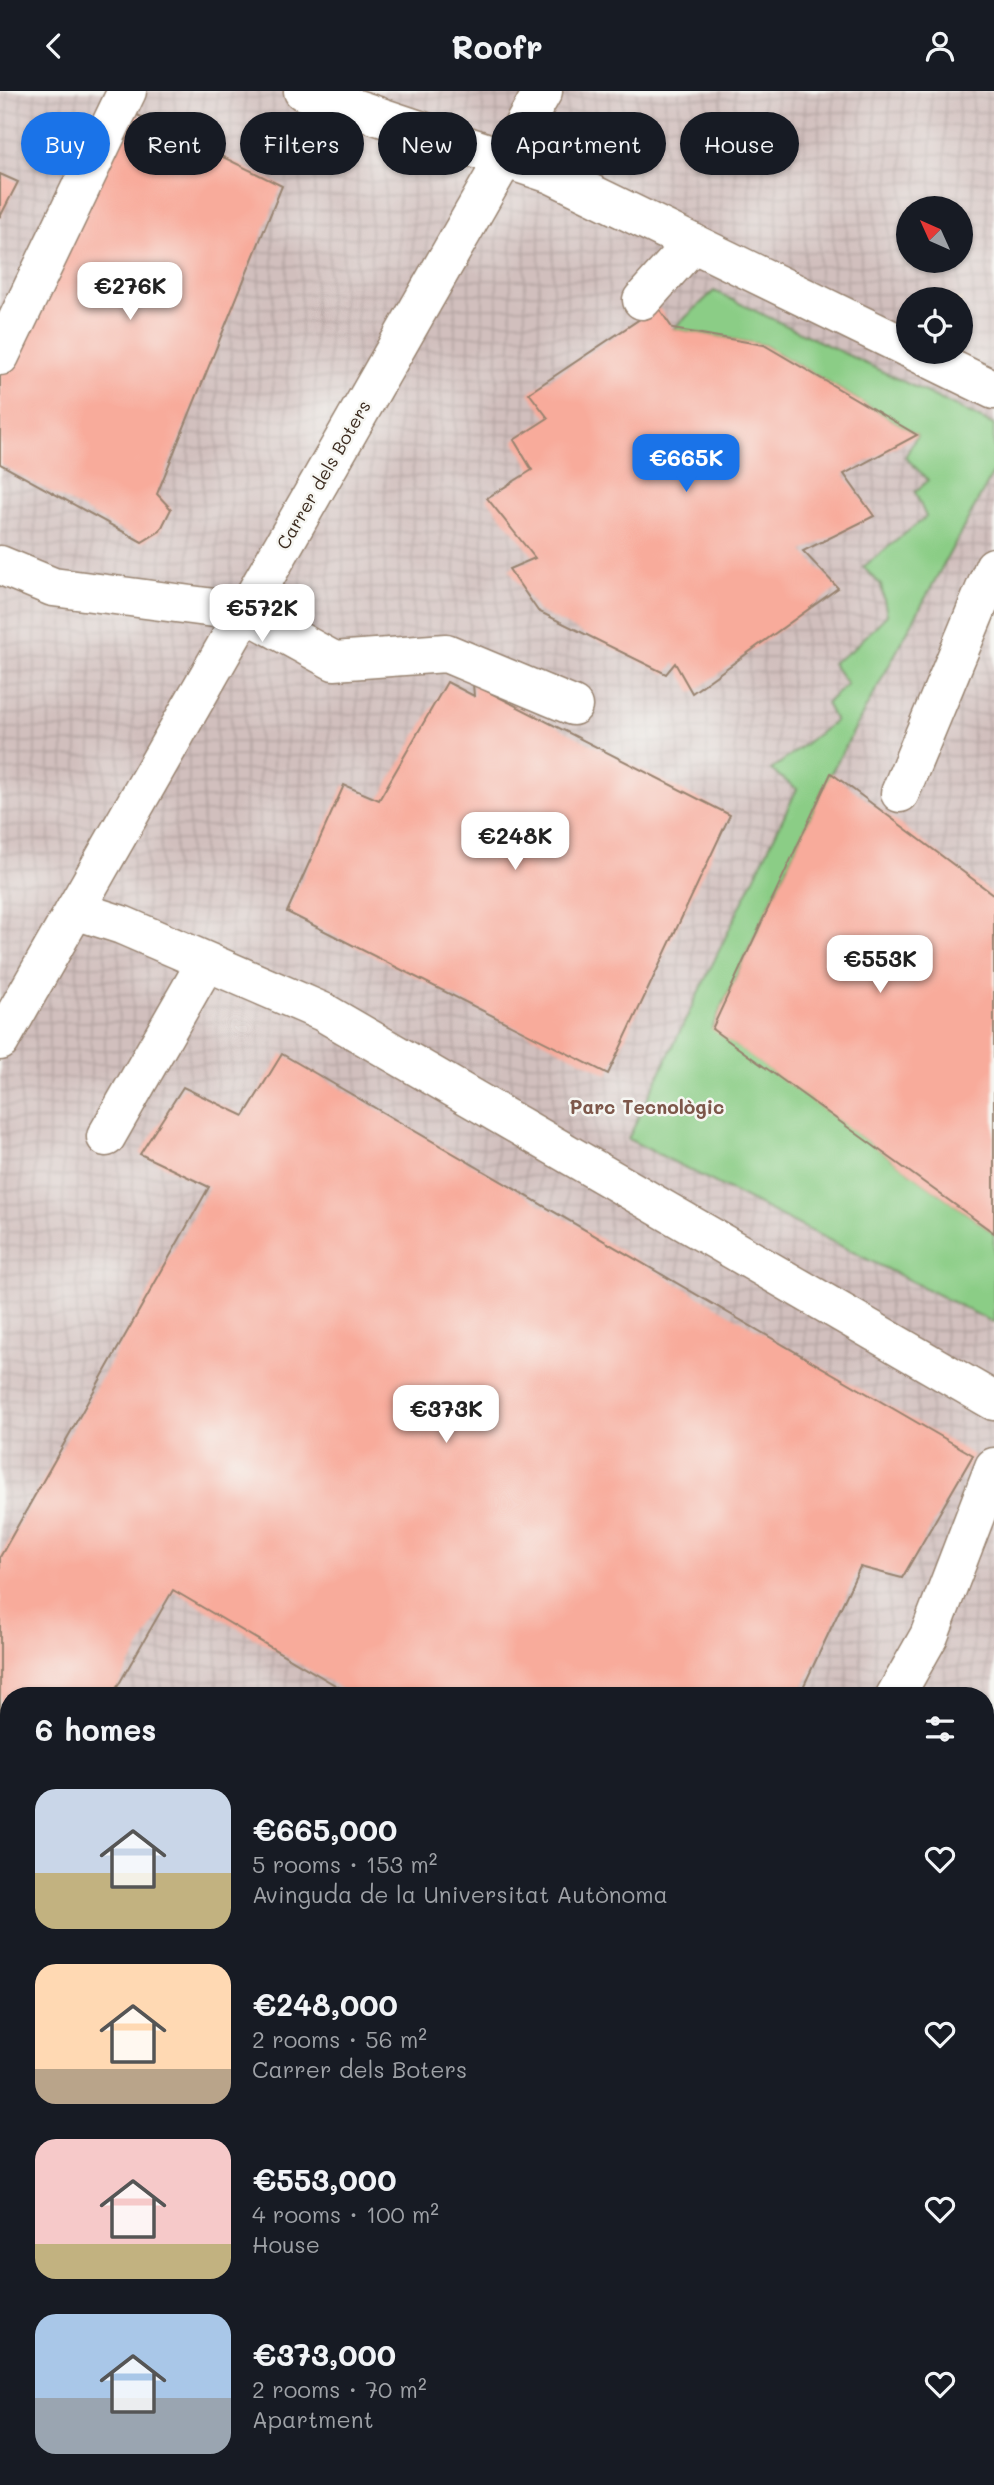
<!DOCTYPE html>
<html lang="en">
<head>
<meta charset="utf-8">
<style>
	body { margin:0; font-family:Mali,sans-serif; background:#20242c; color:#f1f3f6; height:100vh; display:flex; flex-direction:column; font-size:26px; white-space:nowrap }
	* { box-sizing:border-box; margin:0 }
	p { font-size:23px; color:#9ea1a6 }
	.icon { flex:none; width:38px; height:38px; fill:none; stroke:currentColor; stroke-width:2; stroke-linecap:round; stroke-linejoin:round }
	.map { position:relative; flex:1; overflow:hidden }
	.details { position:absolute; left:0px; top:1596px; width:994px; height:798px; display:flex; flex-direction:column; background:#171b24; border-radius:28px 28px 0 0; box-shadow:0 2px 5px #0004 }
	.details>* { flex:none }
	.banner { position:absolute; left:21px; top:21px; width:952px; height:63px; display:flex; gap:14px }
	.needle { width:46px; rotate:315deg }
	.tools { position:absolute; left:896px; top:105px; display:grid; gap:14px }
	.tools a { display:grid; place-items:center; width:77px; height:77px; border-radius:50%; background:#171b24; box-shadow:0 2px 5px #0004; font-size:35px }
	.price { position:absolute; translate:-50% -60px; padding:0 16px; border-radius:14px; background:#fff; color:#222; font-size:23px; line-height:46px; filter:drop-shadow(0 2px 4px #0008) }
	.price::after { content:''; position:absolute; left:50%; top:42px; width:21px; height:16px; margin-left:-10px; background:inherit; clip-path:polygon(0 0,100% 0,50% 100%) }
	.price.active { background:#1a73e8; color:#fff }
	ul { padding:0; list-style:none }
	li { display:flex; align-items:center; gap:21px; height:175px; padding:0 35px }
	li span { display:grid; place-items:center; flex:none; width:196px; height:140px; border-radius:21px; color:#555 }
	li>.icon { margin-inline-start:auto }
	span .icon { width:84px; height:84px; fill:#fffc; stroke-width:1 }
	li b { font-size:30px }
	h2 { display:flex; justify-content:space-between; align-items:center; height:84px; padding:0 35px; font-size:30px }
	.pill { padding:0 24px; border-radius:32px; background:#171b24; box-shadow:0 2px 5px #0004; font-size:24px; line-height:63px }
	.pill.active { background:#1a73e8; color:#fff }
	header { display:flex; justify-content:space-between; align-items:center; height:91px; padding:0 35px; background:#171b24; font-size:32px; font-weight:800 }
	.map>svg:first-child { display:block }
	.industrial { fill:url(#industrial-grid); fill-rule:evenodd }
	.garden { fill:#8bcd86; stroke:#637c52; stroke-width:2 }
	.building { fill:#f8ab9b }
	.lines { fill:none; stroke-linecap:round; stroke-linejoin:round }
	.minor-casing { stroke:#988370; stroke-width:41 }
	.major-casing { stroke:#988370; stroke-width:41 }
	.minor { stroke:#fff; stroke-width:38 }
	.major { stroke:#fff; stroke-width:38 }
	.labels { text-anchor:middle; stroke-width:5; stroke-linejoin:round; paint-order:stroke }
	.street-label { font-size:18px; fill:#3b2a1e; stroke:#f6f6f2 }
	.neighbourhood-label { font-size:19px; font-weight:bold; fill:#7d574a; stroke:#f6f6f2 }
</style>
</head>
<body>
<header><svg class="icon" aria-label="back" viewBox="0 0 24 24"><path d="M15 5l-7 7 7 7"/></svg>Roofr<svg class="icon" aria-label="person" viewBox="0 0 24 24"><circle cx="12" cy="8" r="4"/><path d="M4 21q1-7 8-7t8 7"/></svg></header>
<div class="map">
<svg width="994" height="2394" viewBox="0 0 994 2394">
	<defs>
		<pattern id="industrial-grid" width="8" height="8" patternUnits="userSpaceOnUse" patternTransform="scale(1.75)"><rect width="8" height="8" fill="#d1bfbd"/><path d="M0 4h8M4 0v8" fill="none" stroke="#b4a4a2"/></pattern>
	</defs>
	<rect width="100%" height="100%" fill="#f6f6f2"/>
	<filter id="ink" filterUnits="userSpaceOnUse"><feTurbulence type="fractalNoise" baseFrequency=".0143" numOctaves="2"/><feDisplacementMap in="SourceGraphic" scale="14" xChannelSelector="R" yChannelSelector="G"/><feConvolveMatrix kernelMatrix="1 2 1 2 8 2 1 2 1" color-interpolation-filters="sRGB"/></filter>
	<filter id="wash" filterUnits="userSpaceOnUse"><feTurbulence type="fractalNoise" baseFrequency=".00686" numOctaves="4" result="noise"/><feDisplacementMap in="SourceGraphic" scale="28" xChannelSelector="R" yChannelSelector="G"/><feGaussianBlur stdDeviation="1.57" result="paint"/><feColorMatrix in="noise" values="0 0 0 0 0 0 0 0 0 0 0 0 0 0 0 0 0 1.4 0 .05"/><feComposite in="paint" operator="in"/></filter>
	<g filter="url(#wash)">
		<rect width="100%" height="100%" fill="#f4dcc1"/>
		<!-- industrial -->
		<path class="industrial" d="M0 0H994V2394H0ZM908 117H961V170H908ZM908 208H961V261H908ZM9 1605H985V2385H9Z"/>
		<!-- garden -->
		<path class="garden" d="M714 200 994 334V380L831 682 712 937 994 1142V1232L628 1048 797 698 771 679 835 630 826 612 847 593 832 572 852 559 887 524 881 494 863 476 926 426 915 401 928 389 905 366 917 344 764 254 673 238Z"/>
		<g id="blocks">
			<!-- building -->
			<g class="building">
				<path d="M123 17 282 95 157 403 171 418 160 440 142 451 0 373V279Z"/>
				<path d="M0 83 18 91 0 126Z"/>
				<path d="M658 216 673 238 764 254 917 344 844 383 874 425 803 460 838 497 692 602 675 572 666 583 538 520 509 478 535 467 487 407 532 379 514 349 548 327 529 302Z"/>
				<path d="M447 591 474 605 473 593 730 724 608 983 287 821 344 694 379 709Z"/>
				<path d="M831 682 994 804V1142L712 938Z"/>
				<path d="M282 963 973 1364 902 1487 860 1476 799 1605H354L173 1499 112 1605H9V1753L0 1748V1466L209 1096 140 1063 183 996 244 1025Z"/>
				<path d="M9 1978V2254L0 2236V1980Z"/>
				<path d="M994 1997V2290L985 2280V2005Z"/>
				<path d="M0 2243 9 2259V2308L0 2311Z"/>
				<path d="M358 2385H515L520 2394H340Z"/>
				<path d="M564 2385H880L885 2394 902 2385H928L935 2394H547Z"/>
			</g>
		</g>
	</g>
	<g filter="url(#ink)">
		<use href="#blocks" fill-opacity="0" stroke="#988370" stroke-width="2"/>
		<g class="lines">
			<!-- minor casing -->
			<g class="minor-casing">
				<g id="minor">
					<path d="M303 0 551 83 908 257"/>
					<path d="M642 209 693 152"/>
					<path d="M916 261 994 299"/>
					<path d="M0 265 127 0"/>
					<path d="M0 474 53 496 245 521 334 570 446 562 573 615"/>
					<path d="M900 702 994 476"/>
					<path d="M75 819 122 834 323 921 994 1310"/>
					<path d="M0 950 543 0"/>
					<path d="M106 1046 205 873"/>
					<path d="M895 1605 929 1545 994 1376"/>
					<path d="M0 1775 9 1781"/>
				</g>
			</g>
			<!-- major casing -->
			<g class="major-casing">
				<g id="major">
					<path d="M985 1828 994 1821"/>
					<path d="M0 2394 19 2385"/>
				</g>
			</g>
			<!-- minor -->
			<use href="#minor" class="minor"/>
			<!-- major -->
			<use href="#major" class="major"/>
		</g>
	</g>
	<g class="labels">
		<!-- street labels -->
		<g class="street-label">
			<text transform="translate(324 384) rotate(-60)" y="6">Carrer dels Boters</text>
		</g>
		<!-- neighbourhood labels -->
		<g class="neighbourhood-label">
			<text x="647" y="1023">Parc Tecnològic</text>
		</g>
	</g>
</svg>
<div class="tools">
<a><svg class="needle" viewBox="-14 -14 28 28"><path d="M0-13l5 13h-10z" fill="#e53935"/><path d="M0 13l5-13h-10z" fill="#9ea1a6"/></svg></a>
<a><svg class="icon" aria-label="locate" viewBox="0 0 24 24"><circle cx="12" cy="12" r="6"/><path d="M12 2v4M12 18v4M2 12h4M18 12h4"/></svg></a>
</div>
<b class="price" style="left:130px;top:231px">€276K</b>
<b class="price active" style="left:686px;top:403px">€665K</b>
<b class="price" style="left:262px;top:553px">€572K</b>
<b class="price" style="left:515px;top:781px">€248K</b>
<b class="price" style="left:880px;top:904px">€553K</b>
<b class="price" style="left:446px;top:1354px">€373K</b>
<div class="banner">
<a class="pill active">Buy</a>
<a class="pill">Rent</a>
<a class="pill">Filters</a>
<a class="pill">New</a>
<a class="pill">Apartment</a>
<a class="pill">House</a>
</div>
<section class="details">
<h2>6 homes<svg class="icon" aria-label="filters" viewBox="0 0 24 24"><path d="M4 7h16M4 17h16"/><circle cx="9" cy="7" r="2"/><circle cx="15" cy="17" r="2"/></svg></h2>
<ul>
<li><span style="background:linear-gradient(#c9d6e8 60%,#c2b280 0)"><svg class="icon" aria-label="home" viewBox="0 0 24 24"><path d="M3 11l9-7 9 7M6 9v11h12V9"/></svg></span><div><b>€665,000</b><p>5 rooms · 153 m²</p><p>Avinguda de la Universitat Autònoma</p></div><svg class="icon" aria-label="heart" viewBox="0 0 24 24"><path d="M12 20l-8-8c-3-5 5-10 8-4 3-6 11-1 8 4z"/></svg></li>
<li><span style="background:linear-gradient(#ffd9b3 75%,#b9a48a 0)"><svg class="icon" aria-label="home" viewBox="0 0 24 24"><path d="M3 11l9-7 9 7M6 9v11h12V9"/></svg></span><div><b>€248,000</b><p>2 rooms · 56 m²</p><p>Carrer dels Boters</p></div><svg class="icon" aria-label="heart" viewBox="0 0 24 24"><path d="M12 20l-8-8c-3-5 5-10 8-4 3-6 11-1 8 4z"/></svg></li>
<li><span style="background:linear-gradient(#f6c9c9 75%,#c2b280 0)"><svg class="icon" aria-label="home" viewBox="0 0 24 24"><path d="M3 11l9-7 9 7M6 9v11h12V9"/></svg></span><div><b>€553,000</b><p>4 rooms · 100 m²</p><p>House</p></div><svg class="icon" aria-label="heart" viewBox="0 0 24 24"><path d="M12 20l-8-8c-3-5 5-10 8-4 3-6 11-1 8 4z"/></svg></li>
<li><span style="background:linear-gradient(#a9c7e8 60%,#9aa5b1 0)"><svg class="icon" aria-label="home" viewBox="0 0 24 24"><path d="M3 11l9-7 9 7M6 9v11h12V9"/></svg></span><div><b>€373,000</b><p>2 rooms · 70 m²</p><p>Apartment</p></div><svg class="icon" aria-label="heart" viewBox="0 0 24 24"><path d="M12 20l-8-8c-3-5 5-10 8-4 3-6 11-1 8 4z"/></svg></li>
</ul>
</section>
</div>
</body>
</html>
